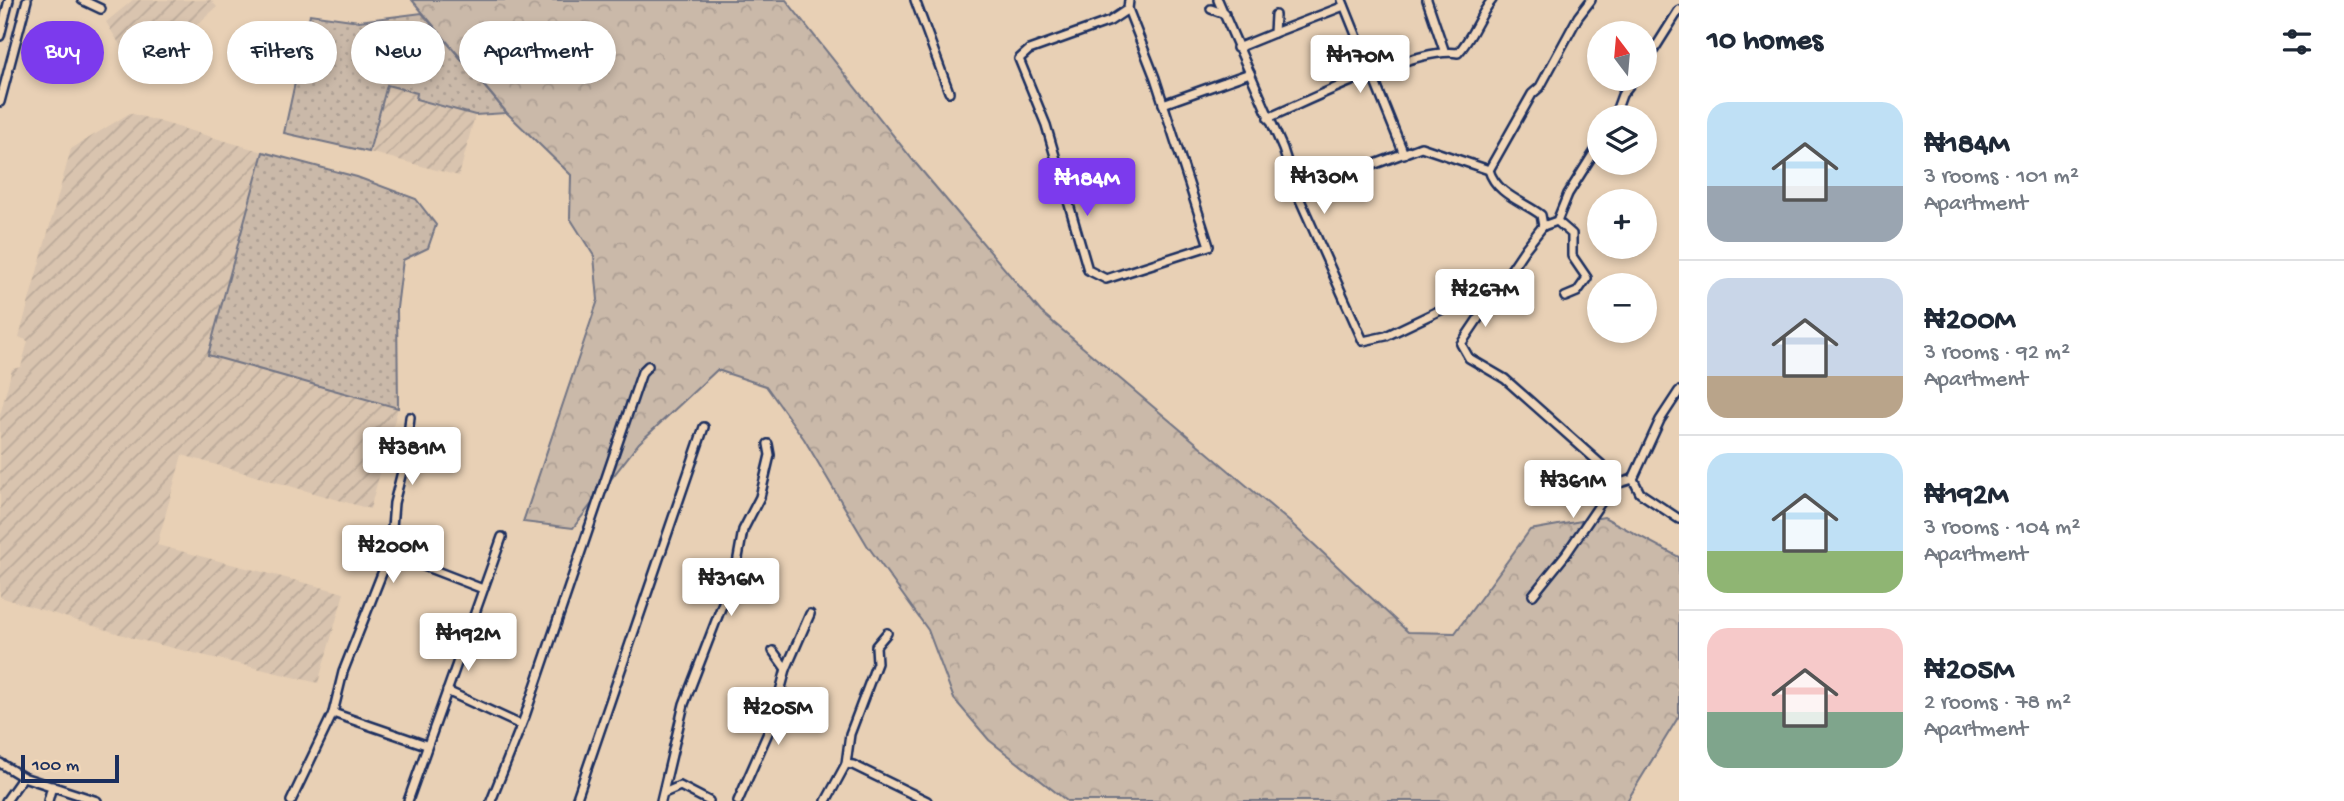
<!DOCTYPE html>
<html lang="en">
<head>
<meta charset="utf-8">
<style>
	body { margin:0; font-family:"Gochi Hand",sans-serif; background:#f2f2f3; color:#1f2937; height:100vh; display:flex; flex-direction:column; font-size:26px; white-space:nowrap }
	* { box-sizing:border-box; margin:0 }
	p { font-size:23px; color:#747a83 }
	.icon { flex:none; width:38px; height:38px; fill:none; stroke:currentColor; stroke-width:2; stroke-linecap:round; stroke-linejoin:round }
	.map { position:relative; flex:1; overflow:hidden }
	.side { display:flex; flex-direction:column; background:#fff; width:665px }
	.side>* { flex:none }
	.guide { position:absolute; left:21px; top:21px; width:665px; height:63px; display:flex; gap:14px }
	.needle { width:46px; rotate:344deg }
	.tools { position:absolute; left:1587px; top:21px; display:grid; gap:14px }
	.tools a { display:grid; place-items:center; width:70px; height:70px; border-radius:50%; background:#fff; box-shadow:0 4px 10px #0003; font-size:35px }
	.scale { position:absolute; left:21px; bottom:18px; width:98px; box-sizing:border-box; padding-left:7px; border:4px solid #1b2f5e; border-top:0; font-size:19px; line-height:24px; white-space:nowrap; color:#1b2f5e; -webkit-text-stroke:5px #f1d7b9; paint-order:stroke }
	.price { position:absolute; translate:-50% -60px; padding:0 16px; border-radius:7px; background:#fff; color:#222; font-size:23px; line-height:46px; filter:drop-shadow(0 2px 4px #0008) }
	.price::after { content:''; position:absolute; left:50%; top:42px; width:21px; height:16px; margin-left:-10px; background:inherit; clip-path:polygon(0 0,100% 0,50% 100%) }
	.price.active { background:#7c3aed; color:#fff }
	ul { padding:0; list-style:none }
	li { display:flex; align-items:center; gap:21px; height:175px; padding:0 28px }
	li+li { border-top:2px solid #e0e1e3 }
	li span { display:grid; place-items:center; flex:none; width:196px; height:140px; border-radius:21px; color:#555 }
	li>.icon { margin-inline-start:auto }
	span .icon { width:84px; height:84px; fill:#fffc; stroke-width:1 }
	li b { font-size:30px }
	h2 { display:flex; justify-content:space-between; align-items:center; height:84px; padding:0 28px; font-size:30px }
	.tag { padding:0 24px; border-radius:32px; background:#fff; box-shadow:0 4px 10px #0003; font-size:24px; line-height:63px }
	.tag.active { background:#7c3aed; color:#fff }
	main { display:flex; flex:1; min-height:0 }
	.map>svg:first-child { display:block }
	.industrial { fill:url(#industrial-furrows) }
	.grass { fill:url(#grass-dots); stroke:#727484; stroke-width:2 }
	.forest { fill:url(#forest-crowns); stroke:#727484; stroke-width:2 }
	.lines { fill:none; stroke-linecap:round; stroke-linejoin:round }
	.minor-casing { stroke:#1b2f5e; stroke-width:12 }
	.minor { stroke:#f1d7b9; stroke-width:7 }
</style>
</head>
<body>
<main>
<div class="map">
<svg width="1679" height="801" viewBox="0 0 1679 801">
	<defs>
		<pattern id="industrial-furrows" width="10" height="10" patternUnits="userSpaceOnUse" patternTransform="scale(1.75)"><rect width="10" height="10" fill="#d9c4af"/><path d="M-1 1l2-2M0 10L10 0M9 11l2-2" fill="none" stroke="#baa999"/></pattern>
		<pattern id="grass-dots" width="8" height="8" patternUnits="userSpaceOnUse" patternTransform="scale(1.75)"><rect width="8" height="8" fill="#cab9a9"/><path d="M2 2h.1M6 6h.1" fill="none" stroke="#ad9f94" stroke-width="1.8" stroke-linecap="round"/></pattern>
		<pattern id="forest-crowns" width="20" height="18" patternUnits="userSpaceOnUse" patternTransform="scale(1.75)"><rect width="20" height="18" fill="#cab9a9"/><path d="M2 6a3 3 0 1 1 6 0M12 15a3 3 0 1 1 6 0" fill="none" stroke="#ad9f94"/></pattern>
	</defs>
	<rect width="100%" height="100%" fill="#e8d0b5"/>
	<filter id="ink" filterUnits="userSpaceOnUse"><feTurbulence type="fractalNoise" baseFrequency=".0143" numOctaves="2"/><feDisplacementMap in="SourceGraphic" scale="14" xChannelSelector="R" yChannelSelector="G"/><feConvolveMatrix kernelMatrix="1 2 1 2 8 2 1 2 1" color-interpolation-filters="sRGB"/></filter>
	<g filter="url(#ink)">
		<!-- industrial -->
		<g class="industrial">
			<path d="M133 0H211L217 7 139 76 106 22Z"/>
			<path d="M387 85 418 93 416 100 475 115 459 176 369 152Z"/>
			<path d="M130 113 263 152 208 355 398 408 370 509 182 455 157 545 344 593 318 683 136 639 0 597V415L12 369 21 367 28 341 19 337 71 149Z"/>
		</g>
		<!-- grass -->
		<g class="grass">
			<path d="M422 13 507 113 475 115 416 99 417 93 387 85 369 152 284 133 310 14 359 21Z"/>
			<path d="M263 152 357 177 416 199 436 225 428 248 403 260 397 308 398 408 208 355Z"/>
		</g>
		<!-- forest -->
		<path class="forest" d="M412 0H786L912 159 1041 312 1291 523 1408 632 1455 633 1530 530 1604 517 1679 557V716L1627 801H1067L989 740 954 699 928 630 867 545 804 439 766 386 717 370 639 443 573 528 523 522 598 300 594 256 570 218 571 175 507 113Z"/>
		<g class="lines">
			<!-- minor casing -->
			<g class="minor-casing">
				<g id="minor">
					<path d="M82 0 101 9"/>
					<path d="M915 0 949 92"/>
					<path d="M1218 0 1283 149 1297 193 1363 341 1386 336 1453 304 1482 310"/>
					<path d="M1342 0 1404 154"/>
					<path d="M1427 0 1444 50"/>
					<path d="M1128 9 1110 21 1029 50 1019 59 1046 125 1088 270 1106 279 1209 246 1155 78 1128 9 1129 0"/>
					<path d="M1211 9 1225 14"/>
					<path d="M1274 33 1344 6"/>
					<path d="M0 36 9 0"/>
					<path d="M1237 48 1274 33 1275 15"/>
					<path d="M1645 64 1679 10"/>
					<path d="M0 102 27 0"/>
					<path d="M1163 104 1250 73"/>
					<path d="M1614 117 1622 95 1634 79"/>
					<path d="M1268 118C1310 100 1417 46 1458 53 1473 37 1478 17 1492 0"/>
					<path d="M1600 143 1568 194 1557 221 1543 226 1525 249 1461 344 1469 358 1505 379 1621 482"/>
					<path d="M1489 170 1532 94 1540 87 1578 17 1591 0"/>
					<path d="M1297 193 1421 147 1489 170C1496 194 1524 202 1541 215L1543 226"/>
					<path d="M1557 221 1572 234V256L1587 278 1577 292 1565 297"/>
					<path d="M1679 391 1660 420 1633 479 1640 493 1679 519"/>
					<path d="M390 553 394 503 406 456 410 417"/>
					<path d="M1533 595 1566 554 1608 492 1616 484 1633 479"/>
					<path d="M773 651 786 669"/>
					<path d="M447 691 521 725"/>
					<path d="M333 713 426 745"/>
					<path d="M0 763 23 777 97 801"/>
					<path d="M846 764 853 765 927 801"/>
					<path d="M664 793 680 786 709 801"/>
					<path d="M6 801 23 777"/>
					<path d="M48 801 52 786"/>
					<path d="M291 801 333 713 343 672 390 553 483 589"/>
					<path d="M408 801 502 537"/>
					<path d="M491 801 525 716 642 372 648 366"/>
					<path d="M576 801 704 427"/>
					<path d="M661 801 684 704 736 569 743 530 760 497 770 455 768 444"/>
					<path d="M738 801 771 726 786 669 810 614"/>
					<path d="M826 801 846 764 850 734 877 663 876 646 887 633"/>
				</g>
			</g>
			<!-- minor -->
			<use href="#minor" class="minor"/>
		</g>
	</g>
</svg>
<div class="tools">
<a><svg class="needle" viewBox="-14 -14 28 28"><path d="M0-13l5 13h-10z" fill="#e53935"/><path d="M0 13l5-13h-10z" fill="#747a83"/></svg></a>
<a><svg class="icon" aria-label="layers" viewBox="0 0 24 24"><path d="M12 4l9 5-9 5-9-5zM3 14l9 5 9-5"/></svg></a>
<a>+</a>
<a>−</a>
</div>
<div class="scale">100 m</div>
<b class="price" style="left:1360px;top:95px">₦170M</b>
<b class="price" style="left:1324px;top:216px">₦130M</b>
<b class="price active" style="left:1087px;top:218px">₦184M</b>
<b class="price" style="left:1485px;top:329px">₦267M</b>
<b class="price" style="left:412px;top:487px">₦381M</b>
<b class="price" style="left:1573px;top:520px">₦361M</b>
<b class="price" style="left:393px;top:585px">₦200M</b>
<b class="price" style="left:731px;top:618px">₦316M</b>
<b class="price" style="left:468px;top:673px">₦192M</b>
<b class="price" style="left:778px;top:747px">₦205M</b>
<div class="guide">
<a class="tag active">Buy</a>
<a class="tag">Rent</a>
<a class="tag">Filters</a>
<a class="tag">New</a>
<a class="tag">Apartment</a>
</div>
</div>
<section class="side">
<h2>10 homes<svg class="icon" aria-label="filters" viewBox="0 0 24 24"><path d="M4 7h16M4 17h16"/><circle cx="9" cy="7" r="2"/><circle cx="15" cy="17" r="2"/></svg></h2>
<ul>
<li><span style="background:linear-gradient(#bfe0f5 60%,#9aa5b1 0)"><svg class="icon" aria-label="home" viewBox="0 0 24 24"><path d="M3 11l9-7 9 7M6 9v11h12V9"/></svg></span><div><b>₦184M</b><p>3 rooms · 101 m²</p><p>Apartment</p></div></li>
<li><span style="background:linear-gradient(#c9d6e8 70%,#b9a48a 0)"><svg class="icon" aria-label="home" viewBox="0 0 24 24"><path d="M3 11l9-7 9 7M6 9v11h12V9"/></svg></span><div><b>₦200M</b><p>3 rooms · 92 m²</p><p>Apartment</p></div></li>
<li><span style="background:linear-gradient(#bfe0f5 70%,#8fb573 0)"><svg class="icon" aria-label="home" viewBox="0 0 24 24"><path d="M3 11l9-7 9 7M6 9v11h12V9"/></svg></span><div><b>₦192M</b><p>3 rooms · 104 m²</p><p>Apartment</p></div></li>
<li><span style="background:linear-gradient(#f6c9c9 60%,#7fa58c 0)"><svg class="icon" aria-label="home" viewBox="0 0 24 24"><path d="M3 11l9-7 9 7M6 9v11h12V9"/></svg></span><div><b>₦205M</b><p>2 rooms · 78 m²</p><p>Apartment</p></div></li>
</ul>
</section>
</main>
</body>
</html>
